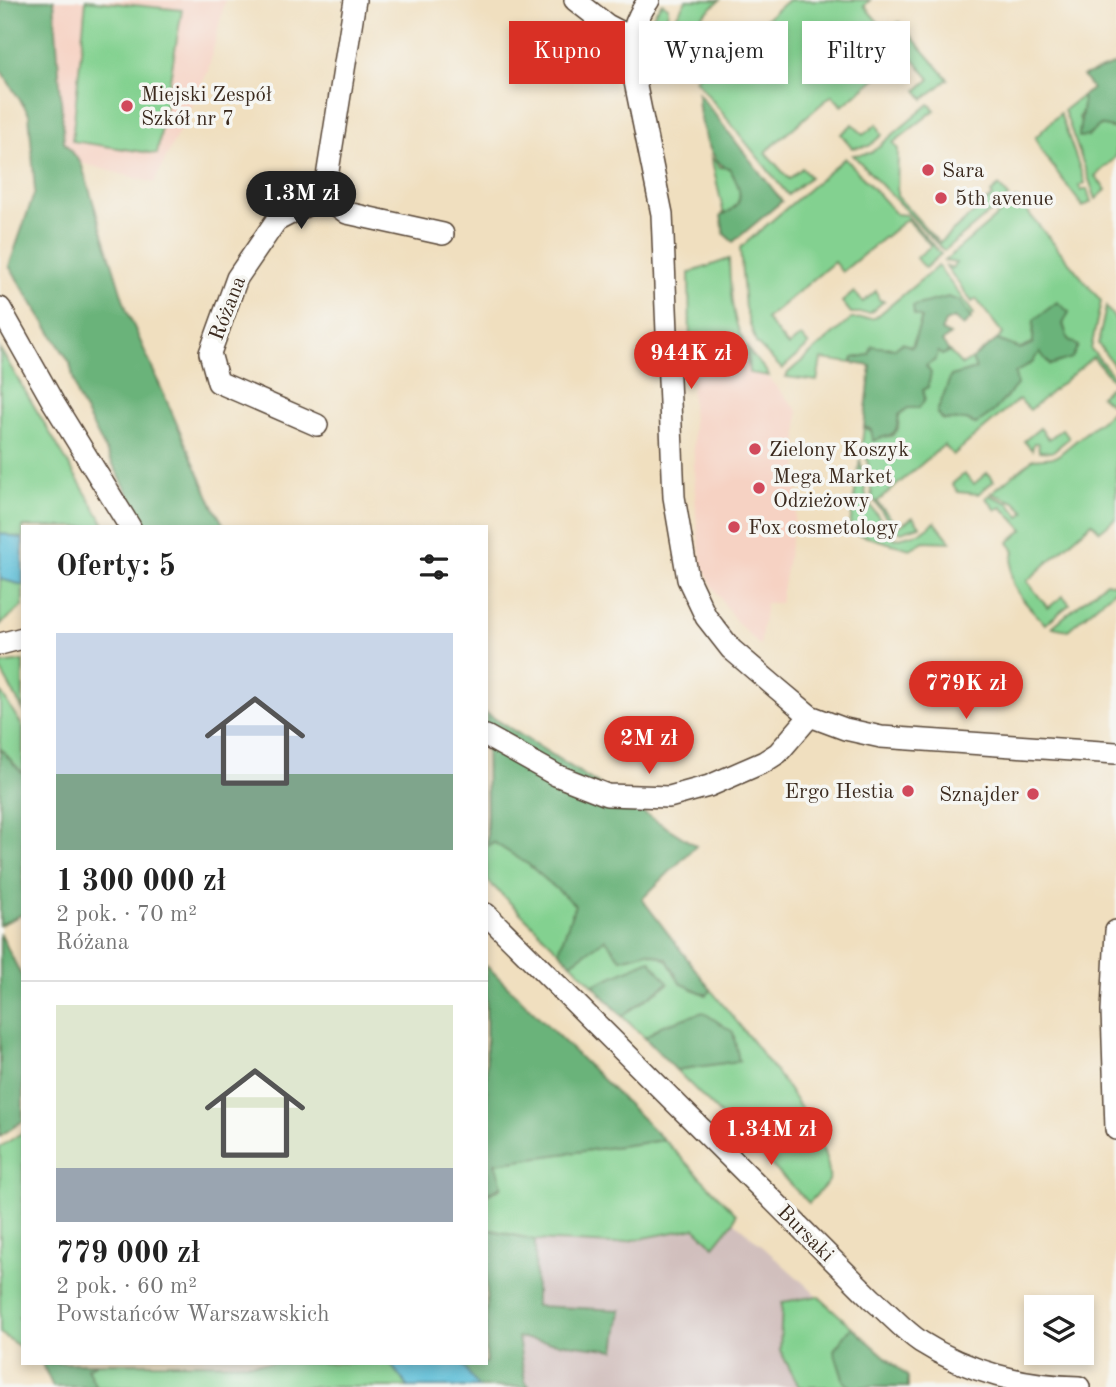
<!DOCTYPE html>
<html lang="pl">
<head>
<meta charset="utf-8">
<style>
	body { margin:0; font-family:"Old Standard TT",serif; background:#f2f2f2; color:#222; height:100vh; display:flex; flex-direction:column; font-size:26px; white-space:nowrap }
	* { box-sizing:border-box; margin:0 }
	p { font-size:23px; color:#767676 }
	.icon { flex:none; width:38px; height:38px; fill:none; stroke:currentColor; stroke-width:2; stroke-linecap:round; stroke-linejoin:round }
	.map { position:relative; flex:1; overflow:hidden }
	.sheet { position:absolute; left:21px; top:525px; width:467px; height:840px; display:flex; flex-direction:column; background:#fff; border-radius:0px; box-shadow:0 4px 10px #0003 }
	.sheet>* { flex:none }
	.hud { position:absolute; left:509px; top:21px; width:500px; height:63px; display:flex; gap:14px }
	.buttons { position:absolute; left:1024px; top:1295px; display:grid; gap:14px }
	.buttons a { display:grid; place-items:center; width:70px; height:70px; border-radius:0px; background:#fff; box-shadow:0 4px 10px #0003; font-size:35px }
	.price { position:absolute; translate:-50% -60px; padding:0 16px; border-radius:24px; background:#d93025; color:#fff; font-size:23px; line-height:46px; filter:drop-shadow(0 2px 4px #0008) }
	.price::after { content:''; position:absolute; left:50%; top:42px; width:21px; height:16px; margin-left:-10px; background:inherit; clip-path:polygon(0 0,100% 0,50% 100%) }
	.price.active { background:#222; color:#fff }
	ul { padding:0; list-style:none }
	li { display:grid; align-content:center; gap:14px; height:371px; padding:0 35px }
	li+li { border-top:2px solid #e0e0e0 }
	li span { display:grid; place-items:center; height:217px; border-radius:0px; color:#555 }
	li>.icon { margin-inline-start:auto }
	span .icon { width:126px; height:126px; fill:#fffc; stroke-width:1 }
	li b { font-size:30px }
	h2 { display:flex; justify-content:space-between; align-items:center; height:84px; padding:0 35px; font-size:30px }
	.pill { padding:0 24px; border-radius:0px; background:#fff; box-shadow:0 4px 10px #0003; font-size:24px; line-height:63px }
	.pill.active { background:#d93025; color:#fff }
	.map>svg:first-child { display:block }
	.built { fill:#f6d2c3 }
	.industrial { fill:#d1bfbd }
	.green { fill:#83d190; stroke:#5f7e57; stroke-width:2 }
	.forest { fill:#6ab37a; stroke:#526e4c; stroke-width:2 }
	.water { fill:#5abed8; stroke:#4a747b; stroke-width:2 }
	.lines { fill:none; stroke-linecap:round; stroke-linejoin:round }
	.minor-casing { stroke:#564536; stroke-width:24 }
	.minor { stroke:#fff; stroke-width:21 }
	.poi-dot { fill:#d1495b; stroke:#f6f6f2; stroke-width:2.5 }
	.labels { text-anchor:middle; stroke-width:7; stroke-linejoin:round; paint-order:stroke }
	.poi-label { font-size:21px; fill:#3b2a1e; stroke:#f6f6f2; text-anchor:start }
	.street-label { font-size:21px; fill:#3b2a1e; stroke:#f6f6f2 }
</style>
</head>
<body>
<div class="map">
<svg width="1116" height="1387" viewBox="0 0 1116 1387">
	<rect width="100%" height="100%" fill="#f6f6f2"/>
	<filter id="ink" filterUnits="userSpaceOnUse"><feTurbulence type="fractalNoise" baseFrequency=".0143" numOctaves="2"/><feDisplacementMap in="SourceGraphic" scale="14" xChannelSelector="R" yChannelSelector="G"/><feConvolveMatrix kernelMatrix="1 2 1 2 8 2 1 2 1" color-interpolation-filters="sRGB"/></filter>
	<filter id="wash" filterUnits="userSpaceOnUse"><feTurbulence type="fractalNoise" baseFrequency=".00686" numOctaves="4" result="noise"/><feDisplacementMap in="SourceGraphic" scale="28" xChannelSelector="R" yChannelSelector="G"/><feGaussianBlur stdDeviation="1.57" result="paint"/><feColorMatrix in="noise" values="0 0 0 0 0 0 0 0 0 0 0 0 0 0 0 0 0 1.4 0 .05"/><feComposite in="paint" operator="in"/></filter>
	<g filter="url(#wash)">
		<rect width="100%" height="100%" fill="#f0dfbf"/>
		<!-- built -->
		<g class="built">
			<path d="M54 0H225L208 71 154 183 81 163 64 142Z"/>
			<path d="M690 347 747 354 798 411 797 506 780 603H766L760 646 736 621 712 586 701 561 696 515Z"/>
		</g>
		<!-- industrial -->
		<path class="industrial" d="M734 1221 818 1296 782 1303 780 1350 799 1387H530L525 1381 518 1338 615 1350 621 1310 536 1306 535 1240 613 1244 695 1228 714 1246Z"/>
		<!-- green -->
		<g class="green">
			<path d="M86 0 182 10 157 154 72 141Z"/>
			<path d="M686 0H720L673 42 665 35Z"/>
			<path d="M788 0H870L864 6 886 31 899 22 948 79 924 99 917 90 930 79 908 52 842 106 832 95 765 152 789 179 802 168 810 177 788 195 695 79Z"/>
			<path d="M662 3 668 7V13L644 66C642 39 645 24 662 3Z"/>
			<path d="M1082 96 1084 106 1079 118 1088 136 1100 125 1116 129V157L1095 176 1106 190 1096 199 1064 110Z"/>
			<path d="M929 104 935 110 893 143 898 149 897 196 939 243 993 196 991 193 999 186 1009 197 944 251 853 155 871 153Z"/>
			<path d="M1060 113 1085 183 1079 186 1081 191 1087 189 1091 202 1083 207 1042 152 1035 138Z"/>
			<path d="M853 124 863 135 877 124 882 135 869 146 852 148 841 134Z"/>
			<path d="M711 157 720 167 729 168C741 187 747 202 724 215Z"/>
			<path d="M845 158 896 214 906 215 941 254 925 268 916 258 931 246 907 219 842 272 834 262 766 319 788 346 801 336 809 345 782 369 756 343 745 308 740 248Z"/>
			<path d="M1017 199 1101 301 1091 349 1116 379V398L1110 404 1100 396 1115 383 1093 357 1030 410 1019 399 953 455 944 445 877 502 898 527 913 517 920 526 901 532 894 530 872 497 867 458 861 451 864 427 882 437 892 436 898 429 899 415 923 390 926 366 938 351 942 355 949 351 962 365 972 359 976 369 951 376 937 412 943 420H966L975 424 994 411 1015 373 1032 362 1040 351 1068 339 1063 323 1069 312 1057 303 1034 320 1033 342 1021 349 997 340 1003 334 976 299 972 302 946 266 952 268 956 263 944 261Z"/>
			<path d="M729 259C730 289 731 325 749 351 755 360 765 367 769 376L749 373 747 354 690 347 689 273Z"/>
			<path d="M938 266 974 314 970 317 960 301 922 317 912 347 895 349 887 347 869 355 853 358 852 363 821 359 817 381 786 377 788 373 851 319 875 318Z"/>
			<path d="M876 291 879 300 884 301 870 313H851L842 302 854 292 863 302Z"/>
			<path d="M1106 307 1116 320V368L1098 344Z"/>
			<path d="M0 349 106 527H23V539L0 533Z"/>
			<path d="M1116 408V518L1100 531 1092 523 1027 581 1048 608 1063 596 1070 604 1045 624C1023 599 1003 587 1014 552L1009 542 1023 530 1002 507 996 510 986 498 989 495 1009 503 1020 517 1025 512 1015 502 991 493 1033 459 1056 457Z"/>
			<path d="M1040 428 1049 439 1062 429 1069 438 1052 452 1039 451 1038 443H1034L1032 450 1024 441Z"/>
			<path d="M860 459 867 501 895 539 922 532 935 522 951 542 924 541 910 549 849 532Z"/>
			<path d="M987 473 994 481 978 494 958 492 952 484 964 474 974 484Z"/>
			<path d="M0 579 23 585V606L0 625Z"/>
			<path d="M1106 582 1116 584V589L1068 630 1052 627Z"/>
			<path d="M23 661V710L0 669V664Z"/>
			<path d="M0 691 23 727V774L0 748Z"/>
			<path d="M493 842 529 865 575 905 559 951 487 880 486 847Z"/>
			<path d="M605 939 621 959 648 952 667 960 680 983 706 995 711 990C741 1028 835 1135 829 1181L809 1203 676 1070 739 1061 661 1026 645 1038 622 1016 668 984 611 978 593 985 571 963Z"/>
			<path d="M23 1132V1315L19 1317 23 1325V1349L0 1333V1147Z"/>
			<path d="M664 1140 736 1214 734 1221 714 1246 695 1228 613 1244 535 1240 487 1229V1195L502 1187 495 1163Z"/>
			<path d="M818 1296 852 1327 834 1350 844 1382 851 1387H799L780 1350 782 1302Z"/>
			<path d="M97 1363H390L408 1387H96L87 1368Z"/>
		</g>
		<!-- forest -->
		<g class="forest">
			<path d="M0 0H54L64 142 81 163 127 311 213 506 225 527H146L77 396 70 363 9 266 35 191 29 114 0 69Z"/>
			<path d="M1116 64V129L1100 125 1088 136 1079 137C1079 123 1085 109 1082 96L1092 89 1083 76Z"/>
			<path d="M698 93 782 201 733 242 724 234 721 215C748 206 741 187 729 168 707 164 698 113 698 93Z"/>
			<path d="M948 297 960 301 971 319 963 326 954 318 945 322 941 331 950 335 942 342 949 351 942 355 938 352 935 360 926 366 931 373 928 387 923 390 925 399 919 408H908L899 415C896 440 892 432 873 441L871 429 864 427 871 366 852 363 853 358 869 355 872 346 895 349 902 343 912 347 922 318 914 315 913 306Z"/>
			<path d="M1057 302 1069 312 1063 324 1068 339 1078 346 1072 358 1050 365 1040 352 1032 362 1015 373 1017 385 994 411 976 424 966 420H943L937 412 951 376 976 369 972 359 997 340 1021 349 1033 343 1034 320Z"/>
			<path d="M486 713 696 846 642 899 711 990 707 995 680 983 667 959 648 952 621 959 605 939 571 963 559 951 575 905 529 865 493 842 487 847Z"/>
			<path d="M0 748 23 774V914L0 925Z"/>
			<path d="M0 933 23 979V1121L0 1136Z"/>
			<path d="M650 960 668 983 622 1016 593 985Z"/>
			<path d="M486 966H487L664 1140 495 1163 502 1185 487 1194Z"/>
			<path d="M703 1012 733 1032 739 1061 676 1070 645 1038 661 1026Z"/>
			<path d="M487 1229 535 1240 536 1306 621 1310 615 1350 518 1338 525 1381 530 1387H408L390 1363H486Z"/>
			<path d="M852 1327 908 1377V1387H851L844 1382 834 1350Z"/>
			<path d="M42 1363H97L87 1368 96 1387H53Z"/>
		</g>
		<!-- water -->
		<g class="water">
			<path d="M0 533 23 539V585L0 579Z"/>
			<path d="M390 1363H461L478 1387H408Z"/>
		</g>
	</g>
	<g filter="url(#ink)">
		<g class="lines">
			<!-- minor casing -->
			<g class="minor-casing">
				<g id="minor">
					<path d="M575 0 607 25 630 37"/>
					<path d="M649 0C634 20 630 37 631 62L662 214 674 497 688 579 706 617 731 649 773 685 810 716 845 729 881 737 1116 753"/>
					<path d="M324 196 347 213 443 234"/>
					<path d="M0 308 53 402 130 527"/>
					<path d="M317 425 218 382 210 353 237 278 276 221 324 196 355 0"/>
					<path d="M0 644 23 638"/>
					<path d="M486 736 556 775 607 795 669 797 709 786 764 762 778 753 810 716"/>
					<path d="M486 914 872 1299C888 1312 903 1330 921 1342 968 1372 1024 1386 1079 1387"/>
					<path d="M1116 931 1112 1011 1116 1129"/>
				</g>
			</g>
			<!-- minor -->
			<use href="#minor" class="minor"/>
		</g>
	</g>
	<!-- markers -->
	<g class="poi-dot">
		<circle cx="127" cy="106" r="7"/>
		<circle cx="928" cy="170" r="7"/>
		<circle cx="941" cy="198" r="7"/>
		<circle cx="755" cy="449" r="7"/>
		<circle cx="759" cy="488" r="7"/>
		<circle cx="734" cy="527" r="7"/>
		<circle cx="908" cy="791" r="7"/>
		<circle cx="1033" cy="794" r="7"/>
	</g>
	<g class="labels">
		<!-- poi labels -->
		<g class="poi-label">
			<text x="141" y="101">Miejski Zespół<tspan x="141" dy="24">Szkół nr 7</tspan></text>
			<text x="942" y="177">Sara</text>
			<text x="955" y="205">5th avenue</text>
			<text x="769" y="456">Zielony Koszyk</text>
			<text x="773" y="483">Mega Market<tspan x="773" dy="24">Odzieżowy</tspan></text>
			<text x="748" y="534">Fox cosmetology</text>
			<text x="894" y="798" text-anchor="end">Ergo Hestia</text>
			<text x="1019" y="801" text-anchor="end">Sznajder</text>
		</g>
		<!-- street labels -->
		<g class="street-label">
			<text transform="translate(227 308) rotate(-69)" y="7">Różana</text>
			<text transform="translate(806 1233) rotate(45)" y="7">Bursaki</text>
		</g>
	</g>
</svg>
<div class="buttons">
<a><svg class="icon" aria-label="layers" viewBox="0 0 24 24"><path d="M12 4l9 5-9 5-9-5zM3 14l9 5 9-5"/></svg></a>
</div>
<b class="price active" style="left:301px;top:231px">1.3M zł</b>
<b class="price" style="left:691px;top:391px">944K zł</b>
<b class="price" style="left:966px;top:721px">779K zł</b>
<b class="price" style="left:649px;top:776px">2M zł</b>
<b class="price" style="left:771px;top:1167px">1.34M zł</b>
<div class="hud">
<a class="pill active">Kupno</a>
<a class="pill">Wynajem</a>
<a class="pill">Filtry</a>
</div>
<section class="sheet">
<h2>Oferty: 5<svg class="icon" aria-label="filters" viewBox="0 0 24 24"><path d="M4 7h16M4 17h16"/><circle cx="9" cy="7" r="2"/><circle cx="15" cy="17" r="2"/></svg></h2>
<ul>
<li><span style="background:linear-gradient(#c9d6e8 65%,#7fa58c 0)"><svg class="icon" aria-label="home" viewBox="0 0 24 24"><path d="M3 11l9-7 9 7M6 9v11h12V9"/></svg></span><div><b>1 300 000 zł</b><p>2 pok. · 70 m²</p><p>Różana</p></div></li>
<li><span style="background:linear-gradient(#dfe7d0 75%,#9aa5b1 0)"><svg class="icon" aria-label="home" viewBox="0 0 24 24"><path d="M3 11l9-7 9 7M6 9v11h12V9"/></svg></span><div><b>779 000 zł</b><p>2 pok. · 60 m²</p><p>Powstańców Warszawskich</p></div></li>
</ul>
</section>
</div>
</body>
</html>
